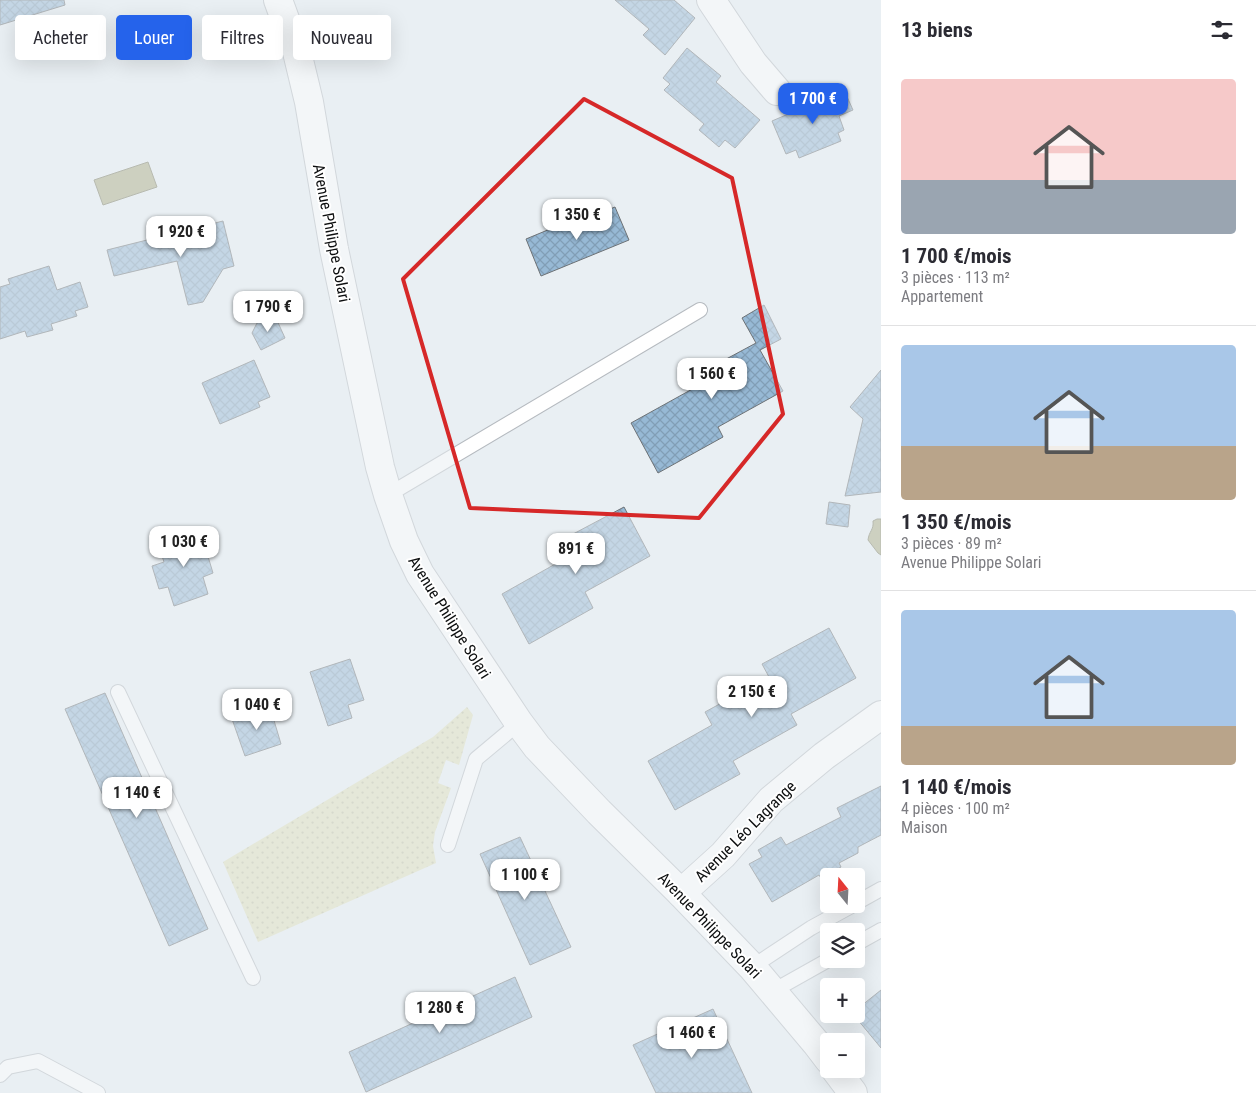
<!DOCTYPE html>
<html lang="fr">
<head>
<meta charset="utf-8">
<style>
	body { margin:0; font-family:"Roboto Condensed",sans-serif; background:#f2f2f3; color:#2b2b33; height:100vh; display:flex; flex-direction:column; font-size:19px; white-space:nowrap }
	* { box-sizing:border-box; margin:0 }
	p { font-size:16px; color:#7c7c81 }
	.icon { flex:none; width:28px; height:28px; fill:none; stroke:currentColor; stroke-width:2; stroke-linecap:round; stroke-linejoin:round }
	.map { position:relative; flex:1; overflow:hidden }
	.details { display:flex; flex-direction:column; background:#fff; width:375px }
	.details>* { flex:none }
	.hud { position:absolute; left:15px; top:15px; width:475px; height:45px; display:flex; gap:10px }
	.needle { width:32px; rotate:342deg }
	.tools { position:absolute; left:820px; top:868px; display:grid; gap:10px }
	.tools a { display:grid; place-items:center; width:45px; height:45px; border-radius:5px; background:#fff; box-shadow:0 5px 20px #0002; font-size:25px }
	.price { position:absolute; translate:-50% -42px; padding:0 11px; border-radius:10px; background:#fff; color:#222; font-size:16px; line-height:32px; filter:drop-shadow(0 1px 2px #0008) }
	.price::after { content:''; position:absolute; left:50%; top:30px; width:15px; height:11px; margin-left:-8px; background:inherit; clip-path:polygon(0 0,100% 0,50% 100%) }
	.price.on { background:#2563eb; color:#fff }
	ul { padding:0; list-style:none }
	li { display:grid; align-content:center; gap:10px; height:265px; padding:0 20px }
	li+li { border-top:1px solid #e1e1e2 }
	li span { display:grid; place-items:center; height:155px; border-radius:5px; color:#555 }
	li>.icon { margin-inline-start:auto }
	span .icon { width:90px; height:90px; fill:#fffc; stroke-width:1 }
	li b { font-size:21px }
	h2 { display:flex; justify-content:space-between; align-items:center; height:60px; padding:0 20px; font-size:21px }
	.pill { padding:0 18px; border-radius:5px; background:#fff; box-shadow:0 5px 20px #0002; font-size:18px; line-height:45px }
	.pill.on { background:#2563eb; color:#fff }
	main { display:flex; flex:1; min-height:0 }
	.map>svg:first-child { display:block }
	.park { fill:url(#park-dots) }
	.water { fill:#aaaa83; stroke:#7b7b60 }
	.building { fill:url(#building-cross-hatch); stroke:#6d7276 }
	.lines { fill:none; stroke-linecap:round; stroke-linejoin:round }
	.lane-casing { stroke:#b6bbc0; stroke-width:16 }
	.street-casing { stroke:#b6bbc0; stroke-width:30 }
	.secondary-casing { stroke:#b6bbc0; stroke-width:30 }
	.lane { stroke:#fff; stroke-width:14 }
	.street { stroke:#fff; stroke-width:28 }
	.secondary { stroke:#fff; stroke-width:28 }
	.marked { fill:none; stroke:#d62828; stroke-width:4; stroke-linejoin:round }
	.labels { text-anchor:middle; stroke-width:4; stroke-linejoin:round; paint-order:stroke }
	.street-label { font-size:16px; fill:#0c0e0f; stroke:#fff }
</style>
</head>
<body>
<main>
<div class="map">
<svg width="881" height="1093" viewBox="0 0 881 1093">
	<defs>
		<pattern id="park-dots" width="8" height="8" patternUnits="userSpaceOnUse" patternTransform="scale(1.25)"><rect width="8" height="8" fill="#e0e0bb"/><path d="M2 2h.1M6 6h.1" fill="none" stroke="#bfbfa0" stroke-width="1.8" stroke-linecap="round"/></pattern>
		<pattern id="building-cross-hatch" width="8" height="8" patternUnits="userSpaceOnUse" patternTransform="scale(1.25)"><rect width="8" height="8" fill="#97b9d5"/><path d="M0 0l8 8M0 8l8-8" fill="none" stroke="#819eb6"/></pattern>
	</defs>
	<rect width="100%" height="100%" fill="#e9eff3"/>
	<!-- park -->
	<path class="park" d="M467 707 473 715 459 765 446 760 438 783 451 788 435 832 433 846 436 863 258 942 223 862 433 737Z"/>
	<!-- water -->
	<g class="water">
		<path d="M148 162 157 187 103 205 94 180Z"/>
		<path d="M877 519H881V555L878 553 868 540C869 531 874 530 873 521Z"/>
	</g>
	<!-- building -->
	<g class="building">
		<path d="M0 0H64L65 5 0 25Z"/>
		<path d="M615 0H674L695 18 665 55 643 35 649 29Z"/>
		<path d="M687 48 721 76 716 82 760 120 735 148 725 140 719 147 699 130 704 124 664 90 670 84 663 78Z"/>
		<path d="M844 90 853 110 839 116 844 130 838 133 841 141 799 158 796 150 786 154 772 121Z"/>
		<path d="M615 207 629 240 541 276 526 239 567 222 568 226Z"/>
		<path d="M223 221 234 266 223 269 203 302 188 305 177 261 114 276 107 250Z"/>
		<path d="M49 266 57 290 80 282 88 307 75 311 77 316 51 324 53 330 27 337 25 331 0 339V287L10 284 8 279Z"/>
		<path d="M764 305 781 339 760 350 783 391 718 427 723 437 658 473 631 423 696 387 691 378 756 343 742 318Z"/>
		<path d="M275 316 285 338 261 350 252 333 257 323Z"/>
		<path d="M254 360 270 397 258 402 260 407 220 424 202 383Z"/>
		<path d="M881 370V492L845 496 863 419 850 407Z"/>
		<path d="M829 502 850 505 848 527 826 524Z"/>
		<path d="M624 507 650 556 585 592 593 608 529 644 502 594 566 558 558 542Z"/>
		<path d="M200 530 213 573 203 577 208 594 174 606 168 587 159 589 152 566 164 562 158 544Z"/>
		<path d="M829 628 856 678 791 714 797 725 733 761 740 774 675 810 648 761 712 725 705 712 769 677 762 664Z"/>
		<path d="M350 659 364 700 348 705 352 718 328 726 310 672Z"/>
		<path d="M105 693 208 929 169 946 65 709Z"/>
		<path d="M270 707 281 744 245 756 232 719Z"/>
		<path d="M881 786V835L858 847V853L839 863 841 867 821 878 819 875 772 902 749 864 762 857 758 850 781 837 786 845 841 817 837 808Z"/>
		<path d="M520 837 571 947 530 965 480 854Z"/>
		<path d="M515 977 532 1017 366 1092 349 1052Z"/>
		<path d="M881 990V1048L853 1014H856V1010Z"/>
		<path d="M713 1009 752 1093H656L633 1045Z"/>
	</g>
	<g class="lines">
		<!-- lane casing -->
		<g class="lane-casing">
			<g id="lane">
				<path d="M388 495 700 310"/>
				<path d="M118 692 253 978"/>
				<path d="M448 845 476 759 519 723"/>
				<path d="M856 903 881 889"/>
				<path d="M856 944 881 930"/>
				<path d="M752 967 811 928 855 904"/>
				<path d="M773 991 830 959"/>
				<path d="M0 1075 8 1067 38 1061 98 1093"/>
			</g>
		</g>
		<!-- street casing -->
		<g class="street-casing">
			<g id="street">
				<path d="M711 0 753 63 777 91"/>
				<path d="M681 893 723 855 771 800 824 756 881 715"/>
			</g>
		</g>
		<!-- secondary casing -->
		<g class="secondary-casing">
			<g id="secondary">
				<path d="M278 0 297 52 309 102 334 249 380 467 388 495 404 541 420 574 519 723 537 747 599 812 681 893 752 967 816 1043 829 1060"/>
				<path d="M835 1069 853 1093"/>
			</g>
		</g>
		<!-- lane -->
		<use href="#lane" class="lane"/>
		<!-- street -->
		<use href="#street" class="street"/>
		<!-- secondary -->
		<use href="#secondary" class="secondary"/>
	</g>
	<!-- marked area -->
	<path d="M0 0H881V1093H0ZM584 99 732 178 783 414 699 518 470 508 403 279Z" fill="#e9eff3" fill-opacity=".55" fill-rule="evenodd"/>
	<path class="marked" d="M584 99 732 178 783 414 699 518 470 508 403 279Z"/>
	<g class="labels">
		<!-- street labels -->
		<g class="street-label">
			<text transform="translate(332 233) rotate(79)" y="6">Avenue Philippe Solari</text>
			<text transform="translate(450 617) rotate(58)" y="6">Avenue Philippe Solari</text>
			<text transform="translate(745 831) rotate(-45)" y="6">Avenue Léo Lagrange</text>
			<text transform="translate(710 925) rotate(46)" y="6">Avenue Philippe Solari</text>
		</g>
	</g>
</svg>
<div class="tools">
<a><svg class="needle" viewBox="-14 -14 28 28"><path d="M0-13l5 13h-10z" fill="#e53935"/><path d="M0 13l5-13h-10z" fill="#7c7c81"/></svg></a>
<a><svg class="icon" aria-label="layers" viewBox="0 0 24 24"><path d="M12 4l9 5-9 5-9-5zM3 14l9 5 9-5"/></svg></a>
<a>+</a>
<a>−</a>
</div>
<b class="price on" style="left:813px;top:125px">1 700 €</b>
<b class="price" style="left:577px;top:241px">1 350 €</b>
<b class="price" style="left:181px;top:258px">1 920 €</b>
<b class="price" style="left:268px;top:333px">1 790 €</b>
<b class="price" style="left:712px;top:400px">1 560 €</b>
<b class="price" style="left:184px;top:568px">1 030 €</b>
<b class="price" style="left:576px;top:575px">891 €</b>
<b class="price" style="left:752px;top:718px">2 150 €</b>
<b class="price" style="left:257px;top:731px">1 040 €</b>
<b class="price" style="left:137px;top:819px">1 140 €</b>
<b class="price" style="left:525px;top:901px">1 100 €</b>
<b class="price" style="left:440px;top:1034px">1 280 €</b>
<b class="price" style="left:692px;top:1059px">1 460 €</b>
<div class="hud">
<a class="pill">Acheter</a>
<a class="pill on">Louer</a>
<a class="pill">Filtres</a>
<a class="pill">Nouveau</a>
</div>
</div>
<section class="details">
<h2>13 biens<svg class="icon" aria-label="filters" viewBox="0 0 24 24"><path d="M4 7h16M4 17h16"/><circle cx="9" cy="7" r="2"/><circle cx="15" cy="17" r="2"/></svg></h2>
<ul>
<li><span style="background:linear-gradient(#f6c9c9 65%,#9aa5b1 0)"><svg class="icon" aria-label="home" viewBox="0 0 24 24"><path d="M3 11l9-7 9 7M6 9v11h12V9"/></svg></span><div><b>1 700 €/mois</b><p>3 pièces · 113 m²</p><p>Appartement</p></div></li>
<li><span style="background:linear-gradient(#a9c7e8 65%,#b9a48a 0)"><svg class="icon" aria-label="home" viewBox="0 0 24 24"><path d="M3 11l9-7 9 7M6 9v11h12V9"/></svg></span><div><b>1 350 €/mois</b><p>3 pièces · 89 m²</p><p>Avenue Philippe Solari</p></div></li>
<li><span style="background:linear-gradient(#a9c7e8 75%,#b9a48a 0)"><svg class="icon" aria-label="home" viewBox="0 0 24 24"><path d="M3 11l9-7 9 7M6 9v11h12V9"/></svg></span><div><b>1 140 €/mois</b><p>4 pièces · 100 m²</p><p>Maison</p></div></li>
</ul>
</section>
</main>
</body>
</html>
